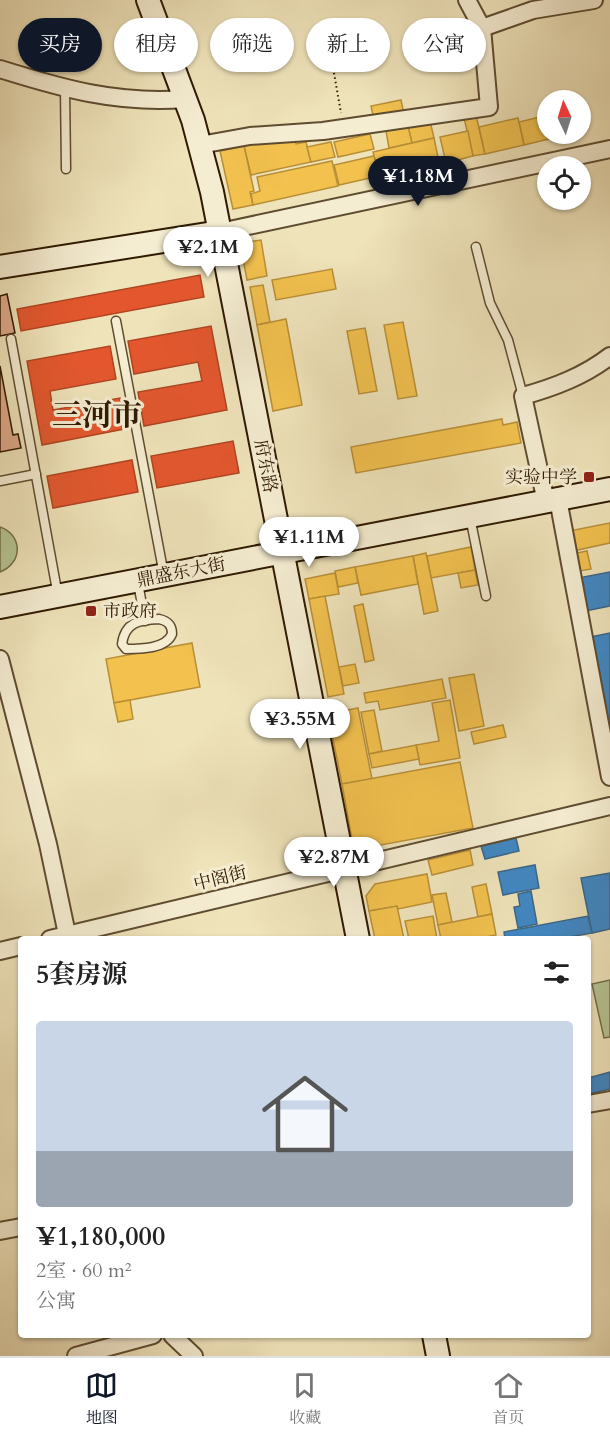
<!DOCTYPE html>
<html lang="zh">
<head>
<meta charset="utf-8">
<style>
	body { margin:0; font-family:Cardo,"Noto Serif SC",serif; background:#f6f6f6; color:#222; height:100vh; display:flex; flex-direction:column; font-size:22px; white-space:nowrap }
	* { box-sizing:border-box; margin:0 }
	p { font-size:20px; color:#767676 }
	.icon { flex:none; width:33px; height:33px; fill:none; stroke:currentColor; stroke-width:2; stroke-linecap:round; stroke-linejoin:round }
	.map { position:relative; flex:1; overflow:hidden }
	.panel { position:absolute; left:18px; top:936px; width:573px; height:402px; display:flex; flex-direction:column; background:#fff; border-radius:6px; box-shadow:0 2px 4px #0004 }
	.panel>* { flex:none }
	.hud { position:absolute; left:18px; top:18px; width:574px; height:54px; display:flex; gap:12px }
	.needle { width:39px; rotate:356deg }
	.controls { position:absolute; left:537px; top:90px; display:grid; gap:12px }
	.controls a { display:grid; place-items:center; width:54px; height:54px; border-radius:50%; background:#fff; box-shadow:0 2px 4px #0004; font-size:30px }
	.price { position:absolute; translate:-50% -51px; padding:0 14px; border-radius:21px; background:#fff; color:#222; font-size:20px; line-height:39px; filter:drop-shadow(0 2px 3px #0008) }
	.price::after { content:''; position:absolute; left:50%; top:36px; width:18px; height:14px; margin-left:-9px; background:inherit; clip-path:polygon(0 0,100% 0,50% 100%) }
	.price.active { background:#111827; color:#fff }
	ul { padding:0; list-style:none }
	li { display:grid; align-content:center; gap:12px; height:318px; padding:0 18px }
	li+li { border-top:2px solid #e0e0e0 }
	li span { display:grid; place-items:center; height:186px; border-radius:6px; color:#555 }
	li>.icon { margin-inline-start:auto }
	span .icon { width:108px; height:108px; fill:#fffc; stroke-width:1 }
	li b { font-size:26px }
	h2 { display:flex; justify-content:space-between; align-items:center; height:72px; padding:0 18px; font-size:26px }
	.pill { padding:0 21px; border-radius:27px; background:#fff; box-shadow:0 2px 4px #0004; font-size:21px; line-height:54px }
	.pill.active { background:#111827; color:#fff }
	.tab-bar { display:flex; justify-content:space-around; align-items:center; height:84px; border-top:2px solid #e0e0e0; background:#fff; font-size:16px; color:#767676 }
	.tab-bar a { display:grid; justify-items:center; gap:3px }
	.tab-bar .active { color:#111827 }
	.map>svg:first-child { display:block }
	.green { fill:#b6c492; stroke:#726f4a; stroke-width:1.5 }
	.homes { fill:#f2c14e; stroke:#b88f37; stroke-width:1.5 }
	.shops { fill:#e4572e; stroke:#ae4521; stroke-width:1.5 }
	.schools { fill:#3f88c5; stroke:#3a678a; stroke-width:1.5 }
	.building { fill:#dda889; stroke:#2f1a02; stroke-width:1.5 }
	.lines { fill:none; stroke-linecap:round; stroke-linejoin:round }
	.lane-casing { stroke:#5f4c30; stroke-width:11 }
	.street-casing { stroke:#5f4c30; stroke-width:20 }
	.secondary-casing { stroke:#2f1a02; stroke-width:26 }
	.path { stroke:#2f1a02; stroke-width:2; stroke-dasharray:1.5 3; stroke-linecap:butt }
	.lane { stroke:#f5edd2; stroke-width:8 }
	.street { stroke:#f5edd2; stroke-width:16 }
	.secondary { stroke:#f5edd2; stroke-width:22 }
	.poi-dot { fill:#8f2418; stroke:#f5edd2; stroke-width:2 }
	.labels { text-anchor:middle; stroke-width:6; stroke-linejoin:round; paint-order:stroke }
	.street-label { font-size:18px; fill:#2f1a02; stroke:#f5edd2 }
	.poi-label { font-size:18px; fill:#2f1a02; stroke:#f5edd2; text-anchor:end }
	.town-label { font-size:30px; font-weight:bold; fill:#2f1a02; stroke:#f5edd2 }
</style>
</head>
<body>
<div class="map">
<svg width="610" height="1356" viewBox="0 0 610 1356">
	<rect width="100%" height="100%" fill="#efe3ba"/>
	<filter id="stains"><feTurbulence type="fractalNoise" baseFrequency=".00333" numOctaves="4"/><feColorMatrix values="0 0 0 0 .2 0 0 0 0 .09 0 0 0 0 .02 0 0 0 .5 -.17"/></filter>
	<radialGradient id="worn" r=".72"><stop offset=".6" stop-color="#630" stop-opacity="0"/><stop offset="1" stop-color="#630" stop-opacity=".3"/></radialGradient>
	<!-- green -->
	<g class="green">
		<path d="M0 527C23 535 23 563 0 572Z"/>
		<path d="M610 980V1037L604 1038 592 984Z"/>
	</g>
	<!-- homes -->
	<g class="homes">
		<path d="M401 100 404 114 374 120 371 106Z"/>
		<path d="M476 115 485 154 473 156 464 118Z"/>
		<path d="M548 115V134H564L565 135 524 145 519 122Z"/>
		<path d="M518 118 524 145 485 154 479 127Z"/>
		<path d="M430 121 434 138 412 143 408 126Z"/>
		<path d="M408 126 412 143 389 148 386 131Z"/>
		<path d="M468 131 473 156 446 163 440 137Z"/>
		<path d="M370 134 374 149 338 157 334 142Z"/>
		<path d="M286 137 287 142 295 141 296 144 306 142 311 162 251 175 244 146Z"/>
		<path d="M434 138 439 162 379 176 373 152Z"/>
		<path d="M331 142 335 157 311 162 307 147Z"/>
		<path d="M244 146 254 191 250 192 253 205 233 209 220 151Z"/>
		<path d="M374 156 379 176 339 185 334 165Z"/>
		<path d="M332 161 338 186 253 205 251 194 260 191 257 177Z"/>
		<path d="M261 240 267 276 247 280 240 243Z"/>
		<path d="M332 269 336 289 276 300 272 280Z"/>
		<path d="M263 285 270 322 257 325 250 287Z"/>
		<path d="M286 319 302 405 273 411 257 325Z"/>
		<path d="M403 322 417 396 398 399 384 325Z"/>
		<path d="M365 328 377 391 359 394 347 331Z"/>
		<path d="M502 419 503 425 517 422 521 443 356 473 351 447Z"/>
		<path d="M610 523V543L573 551 569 531Z"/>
		<path d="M471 547 475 570 431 578 427 556Z"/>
		<path d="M587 551 591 569 580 571 577 553Z"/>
		<path d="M426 553 438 611 424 614 413 556Z"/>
		<path d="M413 556 418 584 361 595 355 567Z"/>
		<path d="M355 567 358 583 338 587 335 571Z"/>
		<path d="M475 570 478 585 461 588 458 573Z"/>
		<path d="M335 573 339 594 309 599 305 579Z"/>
		<path d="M325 596 344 694 328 697 309 599Z"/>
		<path d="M363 604 374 660 365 662 354 606Z"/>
		<path d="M192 643 200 687 114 703 106 659Z"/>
		<path d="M355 664 359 683 343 686 339 667Z"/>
		<path d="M474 674 484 726 459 731 449 678Z"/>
		<path d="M442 679 446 698 380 710 378 701 366 703 364 693Z"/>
		<path d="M130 700 133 719 118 722 114 703Z"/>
		<path d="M450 700 460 758 420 765 416 745 439 741 432 703Z"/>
		<path d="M358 708 372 779 342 784 328 714Z"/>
		<path d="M374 710 382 751 369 754 361 712Z"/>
		<path d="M503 725 506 737 474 744 471 732Z"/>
		<path d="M416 745 419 759 372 768 369 754Z"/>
		<path d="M460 762 473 828 354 850 342 784Z"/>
		<path d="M470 850 473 865 432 875 428 860Z"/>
		<path d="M427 874 432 902 398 909 397 906 369 911 366 896 375 884Z"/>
		<path d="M486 884 492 914 478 917 472 887Z"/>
		<path d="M446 893 452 922 438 925 432 895Z"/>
		<path d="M397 906 404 939H375L369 911Z"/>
		<path d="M492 914 496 935 476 939H441L438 925Z"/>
		<path d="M433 916 437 939H409L405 921Z"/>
	</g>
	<!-- shops -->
	<g class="shops">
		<path d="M200 275 204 297 21 331 17 309Z"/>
		<path d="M211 326 227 410 144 426 138 392 202 381 198 362 134 374 128 341Z"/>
		<path d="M110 346 116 379 50 391 53 410 120 398 125 429 42 445 27 361Z"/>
		<path d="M233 441 239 473 157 488 151 456Z"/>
		<path d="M132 460 138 492 53 508 47 476Z"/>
	</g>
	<!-- schools -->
	<g class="schools">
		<path d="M610 572V606L585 611 578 578Z"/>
		<path d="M610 633V735L590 637Z"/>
		<path d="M516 838 519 851 485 859 481 846Z"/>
		<path d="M535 865 539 888 503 895 498 872Z"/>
		<path d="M610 873V929L592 933 581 878Z"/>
		<path d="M531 891 537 924 518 928 514 907 520 906 518 894Z"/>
		<path d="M588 916 592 933 558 939H505L504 932Z"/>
		<path d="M610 1072V1089L588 1094V1078Z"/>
	</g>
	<!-- building -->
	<g class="building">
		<path d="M7 294 15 333 0 336V296Z"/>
		<path d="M0 366 13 435 18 434 21 448 0 452Z"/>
	</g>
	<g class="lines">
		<!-- lane casing -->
		<g class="lane-casing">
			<g id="lane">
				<path d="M65 88 66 169"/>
				<path d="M476 247 490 303 508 340 523 396"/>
				<path d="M116 321 164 575"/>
				<path d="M11 339 58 596"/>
				<path d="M0 481 36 474"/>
				<path d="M470 517 486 596"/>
				<path d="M138 583 145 621"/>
				<path d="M159 619C168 621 172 625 172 634 166 649 140 649 126 649L122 644C125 622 139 620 159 619Z"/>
			</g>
		</g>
		<!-- street casing -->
		<g class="street-casing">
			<g id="street">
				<path d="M482 28 533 10 594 0"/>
				<path d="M0 69C64 89 117 104 185 99"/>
				<path d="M200 145 250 136 323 131 489 107 482 28 467 0"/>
				<path d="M220 232 610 149"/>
				<path d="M558 499 610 777"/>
				<path d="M546 502 523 396C555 387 584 376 610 356"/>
				<path d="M0 659 48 844 68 939"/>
				<path d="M50 939 610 806"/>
				<path d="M0 951 21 946"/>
				<path d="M588 1104 610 1100"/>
				<path d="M0 1231 21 1227"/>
				<path d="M172 1335 194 1356"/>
				<path d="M76 1356 153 1335"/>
			</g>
		</g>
		<!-- secondary casing -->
		<g class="secondary-casing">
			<g id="secondary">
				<path d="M148 0 193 120 212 192 358 939"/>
				<path d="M0 267 220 232"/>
				<path d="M0 607 610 489"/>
				<path d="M434 1335 438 1356"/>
			</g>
		</g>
		<!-- path -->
		<path class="path" d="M327 33 341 113"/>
		<!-- lane -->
		<use href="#lane" class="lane"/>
		<!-- street -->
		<use href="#street" class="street"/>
		<!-- secondary -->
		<use href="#secondary" class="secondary"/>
	</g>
	<!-- markers -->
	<g class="poi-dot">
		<rect x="583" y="471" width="12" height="12" rx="3"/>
		<rect x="85" y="605" width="12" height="12" rx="3"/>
	</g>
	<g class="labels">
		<!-- street labels -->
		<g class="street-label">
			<text transform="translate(266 466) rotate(79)" y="6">府东路</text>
			<text transform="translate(181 572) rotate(-11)" y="6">鼎盛东大街</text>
			<text transform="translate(220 878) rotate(-14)" y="6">中阁街</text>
		</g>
		<!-- poi labels -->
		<g class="poi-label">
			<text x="577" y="483">实验中学</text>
			<text x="103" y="617" text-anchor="start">市政府</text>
		</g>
		<!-- town labels -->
		<g class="town-label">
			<text x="97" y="425">三河市</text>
		</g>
	</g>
	<rect width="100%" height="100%" filter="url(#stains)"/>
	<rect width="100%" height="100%" fill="url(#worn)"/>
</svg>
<div class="controls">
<a><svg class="needle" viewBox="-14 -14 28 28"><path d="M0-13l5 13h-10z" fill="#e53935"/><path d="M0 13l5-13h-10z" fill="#767676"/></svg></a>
<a><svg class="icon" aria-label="locate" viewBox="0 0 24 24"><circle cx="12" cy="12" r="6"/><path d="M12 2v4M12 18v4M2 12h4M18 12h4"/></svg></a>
</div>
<b class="price active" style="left:418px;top:207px">¥1.18M</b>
<b class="price" style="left:208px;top:278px">¥2.1M</b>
<b class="price" style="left:309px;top:568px">¥1.11M</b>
<b class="price" style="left:300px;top:750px">¥3.55M</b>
<b class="price" style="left:334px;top:888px">¥2.87M</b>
<div class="hud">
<a class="pill active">买房</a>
<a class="pill">租房</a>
<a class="pill">筛选</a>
<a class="pill">新上</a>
<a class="pill">公寓</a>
</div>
<section class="panel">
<h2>5套房源<svg class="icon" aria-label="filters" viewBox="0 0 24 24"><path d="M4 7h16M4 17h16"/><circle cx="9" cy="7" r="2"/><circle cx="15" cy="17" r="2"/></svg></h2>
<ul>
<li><span style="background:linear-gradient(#c9d6e8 70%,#9aa5b1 0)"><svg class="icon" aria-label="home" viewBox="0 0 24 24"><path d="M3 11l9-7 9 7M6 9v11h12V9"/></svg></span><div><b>¥1,180,000</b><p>2室 · 60 m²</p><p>公寓</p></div></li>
</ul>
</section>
</div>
<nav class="tab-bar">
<a class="active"><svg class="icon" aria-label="map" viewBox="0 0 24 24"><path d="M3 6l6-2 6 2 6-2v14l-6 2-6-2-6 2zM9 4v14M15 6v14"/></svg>地图</a>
<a><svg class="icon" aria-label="saved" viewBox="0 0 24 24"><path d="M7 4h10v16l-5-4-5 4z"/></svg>收藏</a>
<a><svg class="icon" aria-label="home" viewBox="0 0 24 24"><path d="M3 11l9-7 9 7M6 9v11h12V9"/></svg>首页</a>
</nav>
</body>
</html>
